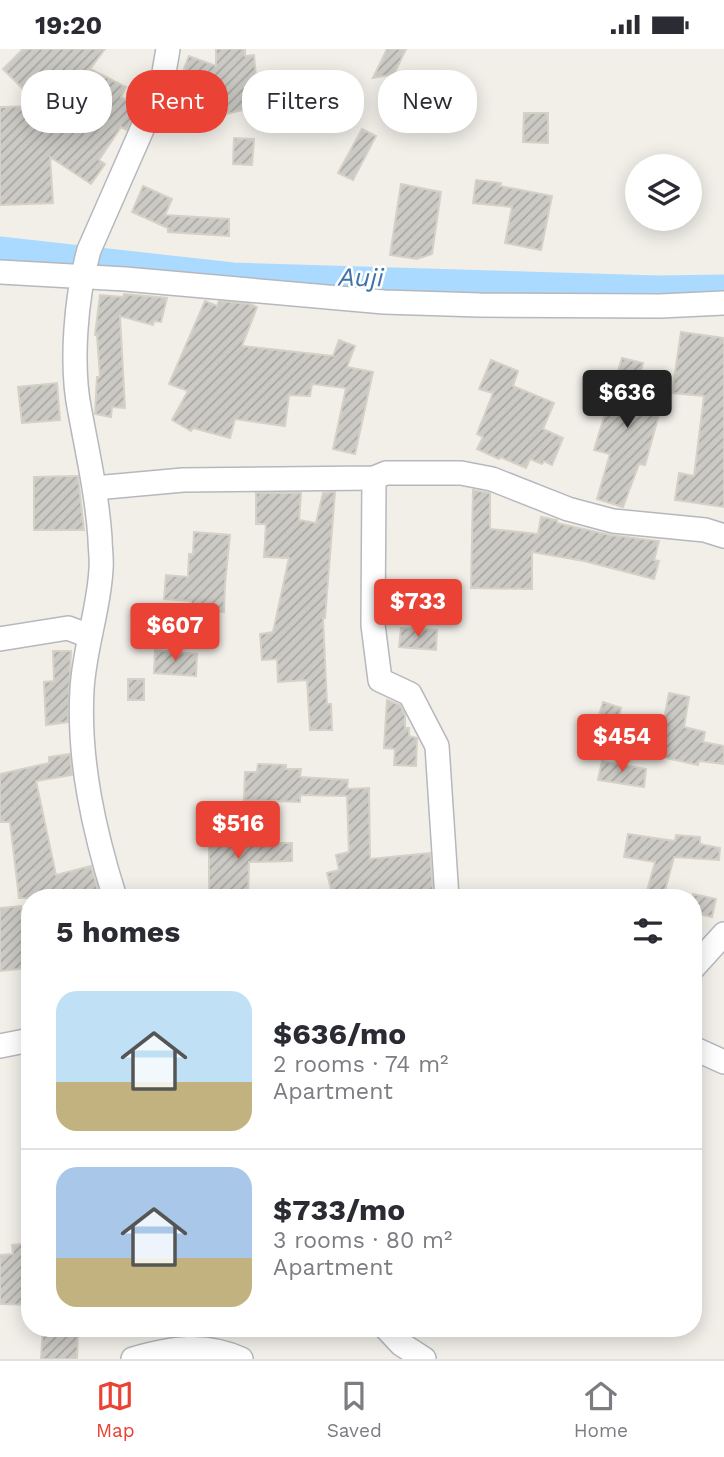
<!DOCTYPE html>
<html lang="en">
<head>
<meta charset="utf-8">
<style>
	body { margin:0; font-family:"Work Sans",sans-serif; background:#f7f7f7; color:#2b2b33; height:100vh; display:flex; flex-direction:column; font-size:26px; white-space:nowrap }
	* { box-sizing:border-box; margin:0 }
	p { font-size:23px; color:#7c7c81 }
	.icon { flex:none; width:38px; height:38px; fill:none; stroke:currentColor; stroke-width:2; stroke-linecap:round; stroke-linejoin:round }
	.map { position:relative; flex:1; overflow:hidden }
	.panel { position:absolute; left:21px; top:840px; width:681px; height:448px; display:flex; flex-direction:column; background:#fff; border-radius:28px; box-shadow:0 4px 18px #0003 }
	.panel>* { flex:none }
	.top-card { position:absolute; left:21px; top:21px; width:682px; height:63px; display:flex; gap:14px }
	.fabs { position:absolute; left:625px; top:105px; display:grid; gap:14px }
	.fabs a { display:grid; place-items:center; width:77px; height:77px; border-radius:50%; background:#fff; box-shadow:0 4px 18px #0003; font-size:35px }
	.price { position:absolute; translate:-50% -60px; padding:0 16px; border-radius:7px; background:#ea4335; color:#fff; font-size:23px; line-height:46px; filter:drop-shadow(0 2px 4px #0008) }
	.price::after { content:''; position:absolute; left:50%; top:42px; width:21px; height:16px; margin-left:-10px; background:inherit; clip-path:polygon(0 0,100% 0,50% 100%) }
	.price.selected { background:#222; color:#fff }
	ul { padding:0; list-style:none }
	li { display:flex; align-items:center; gap:21px; height:175px; padding:0 35px }
	li+li { border-top:2px solid #e1e1e2 }
	li span { display:grid; place-items:center; flex:none; width:196px; height:140px; border-radius:21px; color:#555 }
	li>.icon { margin-inline-start:auto }
	span .icon { width:84px; height:84px; fill:#fffc; stroke-width:1 }
	li b { font-size:30px }
	h2 { display:flex; justify-content:space-between; align-items:center; height:84px; padding:0 35px; font-size:30px }
	.tag { padding:0 24px; border-radius:28px; background:#fff; box-shadow:0 4px 18px #0003; font-size:24px; line-height:63px }
	.tag.selected { background:#ea4335; color:#fff }
	.status { display:flex; justify-content:space-between; align-items:center; height:49px; padding:0 35px; background:#fff; direction:ltr }
	.status svg { height:19px; fill:currentColor }
	.menu { display:flex; justify-content:space-around; align-items:center; height:98px; border-top:2px solid #e1e1e2; background:#fff; font-size:19px; color:#7c7c81 }
	.menu a { display:grid; justify-items:center; gap:4px }
	.menu .selected { color:#ea4335 }
	.map>svg:first-child { display:block }
	.lines { fill:none; stroke-linecap:round; stroke-linejoin:round }
	.canal { stroke:#aadaff; stroke-width:23 }
	.building { fill:url(#building-hatch); stroke:#d6d1c6; stroke-width:2 }
	.street-casing { stroke:#b5b8bc; stroke-width:26 }
	.street { stroke:#fff; stroke-width:23 }
	.labels { text-anchor:middle; stroke-width:5; stroke-linejoin:round; paint-order:stroke }
	.water-label { font-size:26px; font-style:italic; fill:#4174aa; stroke:#fff }
</style>
</head>
<body>
<div class="status"><b>19:20</b><svg viewBox="0 0 49 12"><path d="M0 12V9h3v3zM5 12V6h3v6zM10 12V3h3v9zM15 12V0h3v12zM26 1h20v11H26zM47 4h2v5h-2z"/></svg></div>
<div class="map">
<svg width="724" height="1310" viewBox="0 0 724 1310">
	<defs>
		<pattern id="building-hatch" width="6" height="6" patternUnits="userSpaceOnUse" patternTransform="scale(1.75)"><rect width="6" height="6" fill="#cccac5"/><path d="M-1 1l2-2M0 6l6-6M5 7l2-2" fill="none" stroke="#a9a8a4"/></pattern>
	</defs>
	<rect width="100%" height="100%" fill="#f1efe8"/>
	<g class="lines">
		<!-- canal -->
		<path class="canal" d="M0 199 233 225 659 238 724 237"/>
	</g>
	<!-- building -->
	<g class="building">
		<path d="M23 0H105L90 20 126 38 121 48 137 56 127 81 121 78 99 111 105 115 91 135 50 108 53 154 0 156V58L40 57 3 20Z"/>
		<path d="M216 0H245V7L254 6 257 38 270 35 275 53 182 76 165 69 189 7 216 17Z"/>
		<path d="M387 0H406L394 25 373 29Z"/>
		<path d="M524 64H548V94L523 93Z"/>
		<path d="M362 80 376 87 353 131 338 124Z"/>
		<path d="M234 89 254 90 252 116 233 115Z"/>
		<path d="M476 131 501 134 500 137 552 147 541 201 505 194 512 158 473 154Z"/>
		<path d="M401 135 441 143 432 205 417 210 390 206Z"/>
		<path d="M143 137 172 150 165 166 229 170V187L168 183V179L132 163Z"/>
		<path d="M124 245 167 249 161 273 154 272 153 276 120 267 125 359 112 358 111 368 95 365 97 328H100L97 286H95L100 246 123 248Z"/>
		<path d="M205 252 217 257 219 252 250 255 257 258 242 297 333 307 339 291 355 297 347 318 373 323 355 405 333 400 346 339 312 335 310 347 289 346 285 377 235 370 230 389 193 379 191 382 172 371 188 342 169 335Z"/>
		<path d="M681 283 724 289V458L675 451 679 424 694 427 704 347 672 344Z"/>
		<path d="M622 309 643 314 638 332 666 340 645 416 639 415 623 458 597 450 610 405 594 401Z"/>
		<path d="M491 311 518 322 513 337 554 354 543 380 563 389 552 416 544 412 542 415 530 410 526 419 500 408 499 410 477 400 483 388 477 385 493 344 479 340Z"/>
		<path d="M57 334 60 371 22 374 18 338Z"/>
		<path d="M78 427 84 481H34V428Z"/>
		<path d="M473 441 490 444V480L538 485 541 468 557 471V474L610 486 659 492 654 511 659 512 654 530 584 512 532 503V540L471 539Z"/>
		<path d="M335 443 325 569H323L327 655H331L332 681H310L307 631 278 633 277 610 262 611 260 585 273 583 289 509 264 508 266 475H256V444H301L299 471 316 474 323 444Z"/>
		<path d="M194 483 230 486 225 535 224 563 191 562V552L164 550 166 526 188 528 189 505H193Z"/>
		<path d="M401 579 437 581 436 601 399 598Z"/>
		<path d="M155 601 197 605 196 627 154 624Z"/>
		<path d="M53 602H71L68 673 46 676 44 633 54 632Z"/>
		<rect x="128" y="630" width="16" height="21"/>
		<path d="M669 644 689 648 684 678 705 683 703 693 724 697V715L699 712 698 716 657 707Z"/>
		<path d="M387 651 400 656 405 666V679H409V687L417 689 416 717 394 716 395 700 384 699Z"/>
		<path d="M603 653 621 659 615 681 596 676Z"/>
		<path d="M70 705 72 726 36 732 56 826 91 817 100 849H19L10 773H0V725L49 714V708Z"/>
		<path d="M602 712 646 720 644 738 598 731Z"/>
		<path d="M258 715 286 716V720H301L300 728 348 731 347 740 369 739 370 810 430 804 433 842 397 846 396 839 354 849H348L346 841 332 844 327 824 339 821 336 806 349 803 347 747 300 746V753L244 751 245 723H257Z"/>
		<path d="M209 773H226V790H249V794H292V812L249 813 248 849H209Z"/>
		<path d="M628 785 675 792 676 786 700 788V795L720 799 719 811 674 808 663 849H645L655 813 624 808Z"/>
		<path d="M693 845 716 850 712 868 693 864Z"/>
		<path d="M21 857 28 919 0 922V859Z"/>
		<path d="M30 1194V1256L0 1255V1206L13 1205 12 1196Z"/>
		<path d="M43 1279H78L77 1310H41Z"/>
	</g>
	<g class="lines">
		<!-- street casing -->
		<g class="street-casing">
			<g id="street">
				<path d="M0 223 125 230 384 253 480 256 660 257 724 254"/>
				<path d="M374 429 373 576 380 631 410 645 437 697 447 849"/>
				<path d="M95 439 183 431 374 429 386 424H461L492 430 568 460 613 472 705 481 724 487"/>
				<path d="M0 590 68 579 89 587"/>
				<path d="M115 849C94 782 78 711 82 641 84 600 99 561 101 520 102 510 100 499 100 489 97 446 88 406 80 363 70 316 76 247 89 201L162 35 168 0"/>
				<path d="M693 919 724 885"/>
				<path d="M0 997 30 991"/>
				<path d="M693 999 724 1013"/>
				<path d="M386 1279 401 1295 424 1310"/>
				<path d="M133 1310C171 1299 204 1293 241 1310"/>
			</g>
		</g>
		<!-- street -->
		<use href="#street" class="street"/>
	</g>
	<g class="labels">
		<!-- water labels -->
		<g class="water-label">
			<text transform="translate(361 228) rotate(1)" y="9">Auji</text>
		</g>
	</g>
</svg>
<div class="fabs">
<a><svg class="icon" aria-label="layers" viewBox="0 0 24 24"><path d="M12 4l9 5-9 5-9-5zM3 14l9 5 9-5"/></svg></a>
</div>
<b class="price selected" style="left:627px;top:381px">$636</b>
<b class="price" style="left:418px;top:590px">$733</b>
<b class="price" style="left:175px;top:614px">$607</b>
<b class="price" style="left:622px;top:725px">$454</b>
<b class="price" style="left:238px;top:812px">$516</b>
<div class="top-card">
<a class="tag">Buy</a>
<a class="tag selected">Rent</a>
<a class="tag">Filters</a>
<a class="tag">New</a>
</div>
<section class="panel">
<h2>5 homes<svg class="icon" aria-label="filters" viewBox="0 0 24 24"><path d="M4 7h16M4 17h16"/><circle cx="9" cy="7" r="2"/><circle cx="15" cy="17" r="2"/></svg></h2>
<ul>
<li><span style="background:linear-gradient(#bfe0f5 65%,#c2b280 0)"><svg class="icon" aria-label="home" viewBox="0 0 24 24"><path d="M3 11l9-7 9 7M6 9v11h12V9"/></svg></span><div><b>$636/mo</b><p>2 rooms · 74 m²</p><p>Apartment</p></div></li>
<li><span style="background:linear-gradient(#a9c7e8 65%,#c2b280 0)"><svg class="icon" aria-label="home" viewBox="0 0 24 24"><path d="M3 11l9-7 9 7M6 9v11h12V9"/></svg></span><div><b>$733/mo</b><p>3 rooms · 80 m²</p><p>Apartment</p></div></li>
</ul>
</section>
</div>
<nav class="menu">
<a class="selected"><svg class="icon" aria-label="map" viewBox="0 0 24 24"><path d="M3 6l6-2 6 2 6-2v14l-6 2-6-2-6 2zM9 4v14M15 6v14"/></svg>Map</a>
<a><svg class="icon" aria-label="saved" viewBox="0 0 24 24"><path d="M7 4h10v16l-5-4-5 4z"/></svg>Saved</a>
<a><svg class="icon" aria-label="home" viewBox="0 0 24 24"><path d="M3 11l9-7 9 7M6 9v11h12V9"/></svg>Home</a>
</nav>
</body>
</html>
